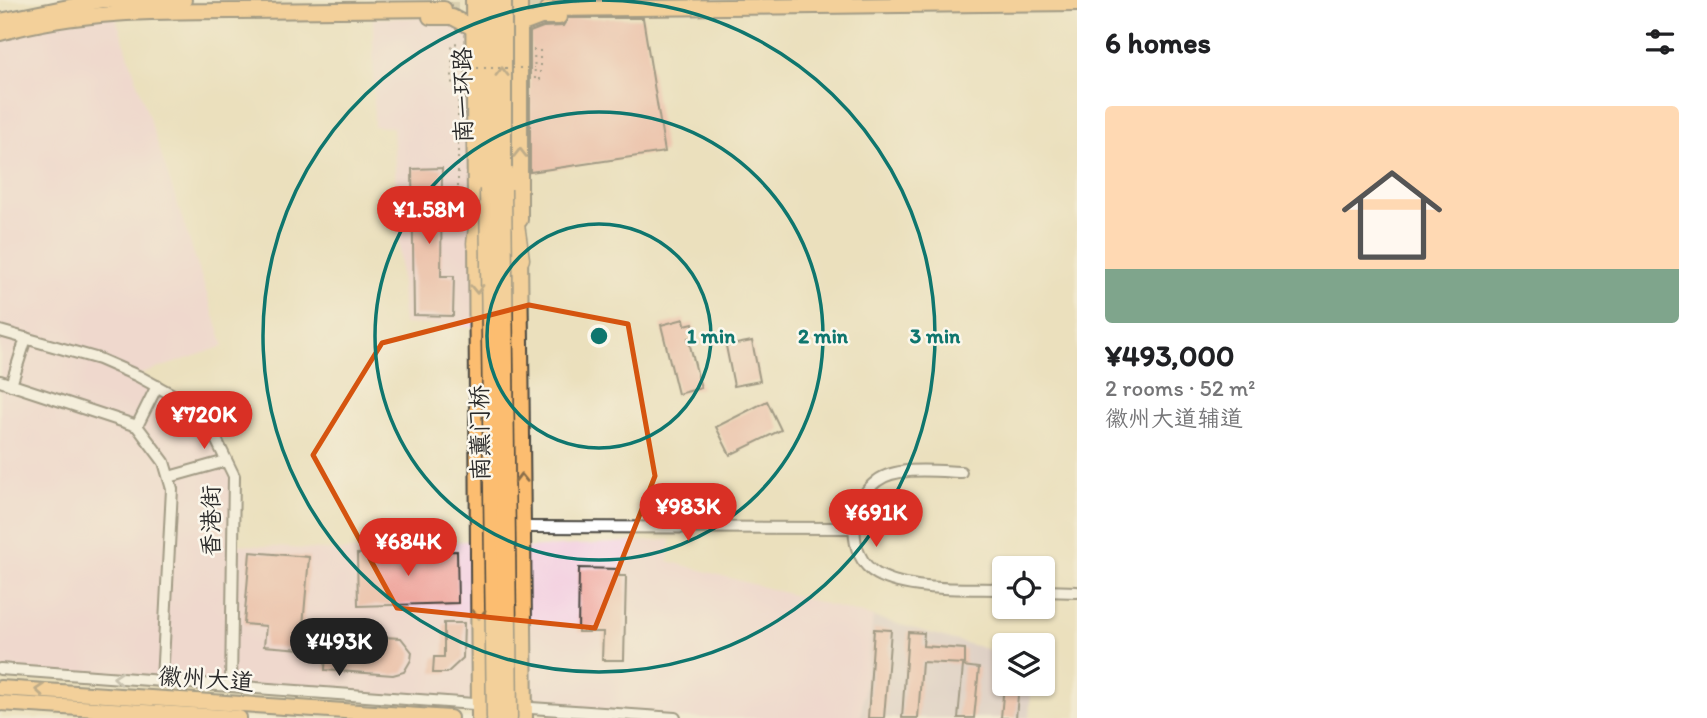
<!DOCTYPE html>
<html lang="en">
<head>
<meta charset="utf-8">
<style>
	body { margin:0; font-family:Itim,"LXGW WenKai TC",sans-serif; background:#f2f2f2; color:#202124; height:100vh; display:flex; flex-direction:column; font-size:26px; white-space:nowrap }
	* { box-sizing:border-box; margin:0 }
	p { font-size:23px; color:#757577 }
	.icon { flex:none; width:38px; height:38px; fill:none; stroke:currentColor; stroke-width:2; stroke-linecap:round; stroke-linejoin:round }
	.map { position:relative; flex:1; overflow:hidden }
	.drawer { display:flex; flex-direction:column; background:#fff; width:630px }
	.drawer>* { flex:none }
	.buttons { position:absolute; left:992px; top:556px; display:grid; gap:14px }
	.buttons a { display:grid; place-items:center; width:63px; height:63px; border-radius:7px; background:#fff; box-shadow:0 2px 5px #0004; font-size:35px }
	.price { position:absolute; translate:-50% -60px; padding:0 16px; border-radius:24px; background:#d93025; color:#fff; font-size:23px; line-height:46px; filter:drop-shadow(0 2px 4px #0008) }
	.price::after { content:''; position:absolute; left:50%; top:42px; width:21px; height:16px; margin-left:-10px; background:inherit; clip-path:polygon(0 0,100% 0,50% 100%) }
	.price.selected { background:#222; color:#fff }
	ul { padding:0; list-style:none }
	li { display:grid; align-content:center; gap:14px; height:371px; padding:0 28px }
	li span { display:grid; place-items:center; height:217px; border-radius:7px; color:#555 }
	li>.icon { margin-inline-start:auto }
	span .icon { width:126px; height:126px; fill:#fffc; stroke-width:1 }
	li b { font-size:30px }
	h2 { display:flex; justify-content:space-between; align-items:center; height:84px; padding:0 28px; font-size:30px }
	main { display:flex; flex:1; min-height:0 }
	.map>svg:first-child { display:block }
	.built { fill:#f3cfe0 }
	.industrial { fill:#cfbdcf }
	.building { fill:#eea199 }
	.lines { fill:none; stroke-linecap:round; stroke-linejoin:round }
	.major-tunnel { stroke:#c5bca0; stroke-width:14; stroke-dasharray:14 7; stroke-linecap:butt }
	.minor-casing { stroke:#484641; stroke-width:14 }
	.major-casing { stroke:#484641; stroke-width:18 }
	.highway-casing { stroke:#484641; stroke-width:21 }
	.path { stroke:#484641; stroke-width:2; stroke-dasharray:2 5; stroke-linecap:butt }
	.minor { stroke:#fff; stroke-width:10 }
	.major { stroke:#fcbd6f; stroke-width:14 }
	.highway { stroke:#fcbd6f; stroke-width:18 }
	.highway-bridge-casing { stroke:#484641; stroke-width:21; stroke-linecap:butt }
	.path-bridge { stroke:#484641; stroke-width:2; stroke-dasharray:2 5; stroke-linecap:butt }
	.highway-bridge { stroke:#fcbd6f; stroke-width:18 }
	.oneway { stroke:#896d4a }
	.oneway2 { stroke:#a0a0a0 }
	.marked { fill:none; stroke:#d5540f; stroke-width:5; stroke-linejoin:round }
	.ring { fill:none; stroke:#0f766e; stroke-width:3.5 }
	.labels { text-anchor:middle; stroke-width:5; stroke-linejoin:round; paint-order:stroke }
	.street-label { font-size:24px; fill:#2b2b2b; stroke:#fbf7ec }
	.centre { fill:#0f766e; stroke:#fbf7ec; stroke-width:3.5 }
	.ring-label { font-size:21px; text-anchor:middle; font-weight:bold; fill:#0f766e; stroke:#fbf7ec; stroke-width:5; stroke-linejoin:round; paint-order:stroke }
</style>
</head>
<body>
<main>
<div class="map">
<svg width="1077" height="718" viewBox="0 0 1077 718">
	<rect width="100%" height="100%" fill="#fbf7ec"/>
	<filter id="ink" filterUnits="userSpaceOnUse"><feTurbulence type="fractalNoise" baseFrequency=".0143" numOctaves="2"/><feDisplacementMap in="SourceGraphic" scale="14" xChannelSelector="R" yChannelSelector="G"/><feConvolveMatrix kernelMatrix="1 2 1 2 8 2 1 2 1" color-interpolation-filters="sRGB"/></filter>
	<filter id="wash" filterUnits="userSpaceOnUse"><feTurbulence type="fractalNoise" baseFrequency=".00686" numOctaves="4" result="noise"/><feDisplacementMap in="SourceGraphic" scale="28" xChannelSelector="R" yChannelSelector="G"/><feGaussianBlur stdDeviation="1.57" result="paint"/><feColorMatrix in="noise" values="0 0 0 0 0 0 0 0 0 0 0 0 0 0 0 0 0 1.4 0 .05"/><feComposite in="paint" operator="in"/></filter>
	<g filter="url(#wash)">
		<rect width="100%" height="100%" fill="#ebe0bd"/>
		<!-- built -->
		<g class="built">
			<path d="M115 14 224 346 139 375 171 394 214 435 234 476 233 544 337 551 479 540V704L0 669V33Z"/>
			<path d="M452 17 473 28 477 327 403 324 393 127 374 126 373 18Z"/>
			<path d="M671 540 668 561 873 617 861 718H675L525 708 522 548Z"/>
		</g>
		<!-- industrial -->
		<path class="industrial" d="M873 617 1004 654V684H1032L1029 718H861Z"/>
		<g id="blocks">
			<!-- building -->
			<g class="building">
				<path d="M568 18H643L665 152 530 172V32L543 27 563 26Z"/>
				<path d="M442 168 441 276H454L453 316 414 315 412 169Z"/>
				<path d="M684 319 685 325 693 323 696 336 688 338 701 388 678 394 661 325Z"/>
				<path d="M752 341 760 381 734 386 726 346Z"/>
				<path d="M767 401 781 430 730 455 716 427Z"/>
				<path d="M457 551 458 603 358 606 357 554Z"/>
				<path d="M250 552 309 557 301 649 264 646 266 626 244 624Z"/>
				<path d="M579 568 619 569V576H626L624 660H602L603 632H578Z"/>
				<path d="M444 623H464L463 658 447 673H433L434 657H444Z"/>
				<path d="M874 629 891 630 884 718H868Z"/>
				<path d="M908 632 924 633 923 646 965 649V664L922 662 918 718H902Z"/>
				<path d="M327 634 401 638 412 652 411 660 404 672 393 675 325 670Z"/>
				<path d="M963 666 979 668 974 718H958Z"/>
				<path d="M1004 684H1019L1016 718H1001Z"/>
			</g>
		</g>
	</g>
	<g filter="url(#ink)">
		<use href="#blocks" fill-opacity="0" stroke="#484641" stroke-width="2"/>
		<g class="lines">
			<!-- major-tunnel -->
			<g class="major-tunnel">
				<path d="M444 9H484"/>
				<path d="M508 9H548"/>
			</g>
			<!-- minor casing -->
			<g class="minor-casing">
				<g id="minor">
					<path d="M448 213 475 211"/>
					<path d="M0 331 99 359 138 376 171 394 214 435 234 476 231 686"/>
					<path d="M0 381 137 426 164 462 172 489 162 681"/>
					<path d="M11 385 26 338"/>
					<path d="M137 426 157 386"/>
					<path d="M961 472C937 471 896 466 877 481 849 501 845 556 877 574 909 592 968 588 1004 589"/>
					<path d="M169 477 226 461"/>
					<path d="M522 527 854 528"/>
					<path d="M1043 591 1077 592"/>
					<path d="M0 669 501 706"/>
					<path d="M517 707 675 718"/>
				</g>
			</g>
			<!-- major casing -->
			<g class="major-casing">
				<g id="major">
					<path d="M473 0 475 198"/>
					<path d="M520 0V220"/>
					<path d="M548 9 1077 3"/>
					<path d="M430 17H452L473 28"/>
					<path d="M0 21 103 0H184"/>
					<path d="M520 25 541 17H559"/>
					<path d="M0 33C76 11 156 11 234 11 304 10 374 10 444 9"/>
					<path d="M476 236 479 718"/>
					<path d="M520 250 525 718"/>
					<path d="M0 688 450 718"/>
					<path d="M0 703 239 718"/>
				</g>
			</g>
			<!-- highway casing -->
			<g class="highway-casing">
				<g id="highway">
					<path d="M486 0 489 189"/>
					<path d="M508 176 520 259"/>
					<path d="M502 189V0"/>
					<path d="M476 244 483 184"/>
				</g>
			</g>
			<!-- path -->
			<g class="path">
				<path d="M534 49 535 79 540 80V46"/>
				<path d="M458 201V96L452 85V46L456 43V78L462 77"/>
				<path d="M459 221V228"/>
			</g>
			<!-- minor -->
			<use href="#minor" class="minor"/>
			<!-- major -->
			<use href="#major" class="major"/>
			<!-- highway -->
			<use href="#highway" class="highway"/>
			<!-- highway-bridge casing -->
			<g class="highway-bridge-casing">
				<g id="highway-bridge">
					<path d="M489 189 496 718"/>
					<path d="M502 189 508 718"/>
				</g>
			</g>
			<!-- path-bridge -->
			<path class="path-bridge" d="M463 68H534"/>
			<!-- highway-bridge -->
			<use href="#highway-bridge" class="highway-bridge"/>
		</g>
		<!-- one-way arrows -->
		<defs><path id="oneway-chevron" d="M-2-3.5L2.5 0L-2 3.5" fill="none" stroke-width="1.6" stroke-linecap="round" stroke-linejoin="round" transform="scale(1.75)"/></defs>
		<g class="oneway">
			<use href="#oneway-chevron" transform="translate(502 72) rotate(-90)"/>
			<use href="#oneway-chevron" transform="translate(520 153) rotate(-90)"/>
			<use href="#oneway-chevron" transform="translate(477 289) rotate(89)"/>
			<use href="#oneway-chevron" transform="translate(521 478) rotate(-91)"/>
			<use href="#oneway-chevron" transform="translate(479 614) rotate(90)"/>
			<use href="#oneway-chevron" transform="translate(40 690) rotate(-176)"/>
		</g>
		<use class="oneway2" href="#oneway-chevron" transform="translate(118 678) rotate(-176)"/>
	</g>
	<!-- marked area -->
	<path d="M0 0H1077V718H0ZM529 305 628 324 655 476 595 628 397 608 313 455 382 343Z" fill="#ebe0bd" fill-opacity=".55" fill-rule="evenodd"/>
	<path class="marked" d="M529 305 628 324 655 476 595 628 397 608 313 455 382 343Z"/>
	<!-- distance rings -->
	<g class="ring">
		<circle cx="599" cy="336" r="112"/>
		<circle cx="599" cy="336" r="224"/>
		<path d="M602 0A336 336 0 1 1 596 0"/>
	</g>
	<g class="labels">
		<!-- street labels -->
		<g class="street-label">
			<text transform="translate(463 95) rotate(-91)" y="8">南一环路</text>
			<text transform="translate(480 433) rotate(-91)" y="8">南薰门桥</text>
			<text transform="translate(211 521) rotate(-90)" y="8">香港街</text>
			<text transform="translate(206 679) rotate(4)" y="8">徽州大道</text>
		</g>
	</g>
	<circle cx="599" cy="336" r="10" class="centre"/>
	<g class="ring-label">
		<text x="711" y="343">1 min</text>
		<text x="823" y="343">2 min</text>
		<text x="935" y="343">3 min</text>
	</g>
</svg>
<div class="buttons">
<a><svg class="icon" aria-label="locate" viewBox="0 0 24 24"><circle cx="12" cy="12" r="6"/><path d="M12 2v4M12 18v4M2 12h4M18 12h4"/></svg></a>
<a><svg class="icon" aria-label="layers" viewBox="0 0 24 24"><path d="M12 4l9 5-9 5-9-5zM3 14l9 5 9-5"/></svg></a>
</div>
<b class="price" style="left:429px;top:246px">¥1.58M</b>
<b class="price" style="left:204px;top:451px">¥720K</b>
<b class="price" style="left:688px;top:543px">¥983K</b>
<b class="price" style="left:876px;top:549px">¥691K</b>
<b class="price" style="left:408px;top:578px">¥684K</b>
<b class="price selected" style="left:339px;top:678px">¥493K</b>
</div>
<section class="drawer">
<h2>6 homes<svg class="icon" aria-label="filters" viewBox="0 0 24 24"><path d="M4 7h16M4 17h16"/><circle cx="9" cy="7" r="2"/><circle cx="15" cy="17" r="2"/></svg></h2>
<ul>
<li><span style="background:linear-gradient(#ffd9b3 75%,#7fa58c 0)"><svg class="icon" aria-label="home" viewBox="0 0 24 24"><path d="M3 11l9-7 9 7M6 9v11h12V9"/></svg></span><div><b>¥493,000</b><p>2 rooms · 52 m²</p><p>徽州大道辅道</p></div></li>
</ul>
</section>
</main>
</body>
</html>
